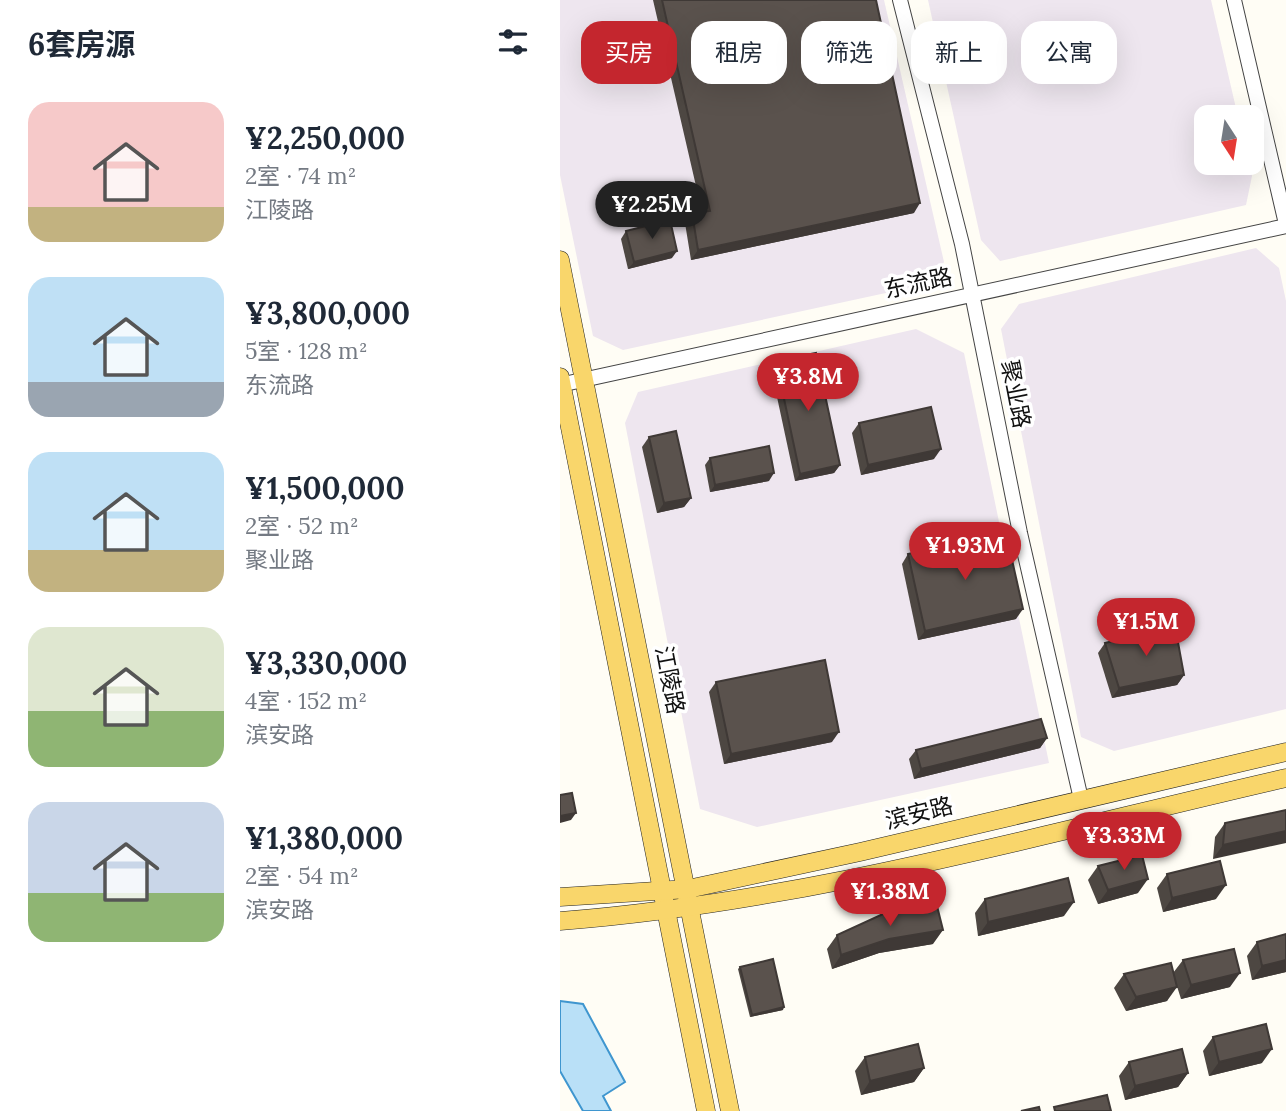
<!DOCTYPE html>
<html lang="zh">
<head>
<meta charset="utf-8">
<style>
	body { margin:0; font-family:Lora,"Noto Sans SC",serif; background:#f6f6f7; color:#1f2937; height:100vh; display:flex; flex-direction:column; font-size:26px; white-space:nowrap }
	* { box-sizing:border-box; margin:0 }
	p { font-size:23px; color:#747a83 }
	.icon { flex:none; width:38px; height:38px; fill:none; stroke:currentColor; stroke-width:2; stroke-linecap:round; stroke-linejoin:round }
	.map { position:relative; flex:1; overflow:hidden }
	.panel { display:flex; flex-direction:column; background:#fff; width:560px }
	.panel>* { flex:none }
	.banner { position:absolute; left:21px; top:21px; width:598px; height:63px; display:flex; gap:14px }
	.needle { width:46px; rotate:168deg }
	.fabs { position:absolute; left:634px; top:105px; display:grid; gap:14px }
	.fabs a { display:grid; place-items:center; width:70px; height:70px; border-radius:14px; background:#fff; box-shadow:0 7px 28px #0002; font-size:35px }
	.price { position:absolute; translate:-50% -60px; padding:0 16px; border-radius:24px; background:#c4262e; color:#fff; font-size:23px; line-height:46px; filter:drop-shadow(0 2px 4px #0008) }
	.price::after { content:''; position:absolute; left:50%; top:42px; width:21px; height:16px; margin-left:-10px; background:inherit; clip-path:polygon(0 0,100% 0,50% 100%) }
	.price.selected { background:#222; color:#fff }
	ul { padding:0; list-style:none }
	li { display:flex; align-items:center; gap:21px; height:175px; padding:0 28px }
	li span { display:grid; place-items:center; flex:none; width:196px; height:140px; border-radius:21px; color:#555 }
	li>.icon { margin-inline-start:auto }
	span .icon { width:84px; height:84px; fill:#fffc; stroke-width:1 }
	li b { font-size:30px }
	h2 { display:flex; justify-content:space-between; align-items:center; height:84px; padding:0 28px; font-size:30px }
	.pill { padding:0 24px; border-radius:21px; background:#fff; box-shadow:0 7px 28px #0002; font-size:24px; line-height:63px }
	.pill.selected { background:#c4262e; color:#fff }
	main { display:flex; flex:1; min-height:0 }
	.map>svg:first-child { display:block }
	.industrial { fill:#eee6ef }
	.water { fill:#b9e0f7; stroke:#3f96cf; stroke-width:2 }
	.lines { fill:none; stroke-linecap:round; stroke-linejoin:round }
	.minor-casing { stroke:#444; stroke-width:16 }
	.major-casing { stroke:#222; stroke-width:19 }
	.minor { stroke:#fff; stroke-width:14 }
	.major { stroke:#f9d66b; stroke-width:18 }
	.wall { fill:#4d4742 }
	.shaded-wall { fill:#3f3936 }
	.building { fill:#5a524d; stroke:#3f3936; stroke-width:2 }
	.labels { text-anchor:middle; stroke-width:7; stroke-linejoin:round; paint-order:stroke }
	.street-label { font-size:23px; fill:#111; stroke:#fff }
</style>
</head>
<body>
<main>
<section class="panel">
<h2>6套房源<svg class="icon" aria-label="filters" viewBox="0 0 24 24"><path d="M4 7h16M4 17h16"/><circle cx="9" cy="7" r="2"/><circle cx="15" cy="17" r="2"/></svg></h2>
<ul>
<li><span style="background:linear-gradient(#f6c9c9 75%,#c2b280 0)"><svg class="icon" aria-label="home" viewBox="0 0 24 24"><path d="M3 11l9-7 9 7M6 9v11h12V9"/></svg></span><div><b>¥2,250,000</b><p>2室 · 74 m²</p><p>江陵路</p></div></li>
<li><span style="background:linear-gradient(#bfe0f5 75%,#9aa5b1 0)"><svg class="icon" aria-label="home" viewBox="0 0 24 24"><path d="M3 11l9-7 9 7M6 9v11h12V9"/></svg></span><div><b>¥3,800,000</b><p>5室 · 128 m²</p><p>东流路</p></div></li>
<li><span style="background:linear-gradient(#bfe0f5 70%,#c2b280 0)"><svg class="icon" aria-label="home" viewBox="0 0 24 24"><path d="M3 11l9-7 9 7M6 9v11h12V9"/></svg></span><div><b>¥1,500,000</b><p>2室 · 52 m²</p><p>聚业路</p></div></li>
<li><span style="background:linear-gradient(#dfe7d0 60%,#8fb573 0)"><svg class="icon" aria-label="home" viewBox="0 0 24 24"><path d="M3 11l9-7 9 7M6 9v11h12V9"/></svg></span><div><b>¥3,330,000</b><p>4室 · 152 m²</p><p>滨安路</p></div></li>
<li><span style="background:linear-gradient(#c9d6e8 65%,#8fb573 0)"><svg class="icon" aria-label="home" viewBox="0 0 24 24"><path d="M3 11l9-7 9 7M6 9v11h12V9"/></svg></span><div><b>¥1,380,000</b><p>2室 · 54 m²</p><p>滨安路</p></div></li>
</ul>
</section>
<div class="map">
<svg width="726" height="1111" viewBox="0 0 726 1111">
	<rect width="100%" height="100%" fill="#fffdf5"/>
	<!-- industrial -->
	<g class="industrial">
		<path d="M0 0H324L384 262 372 283 63 350 33 336 0 175Z"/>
		<path d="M368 0H651L678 117H646V163H689L692 176 686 205 440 261 421 240Z"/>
		<path d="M696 248 719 268 726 301V709L554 751 521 737 441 329 459 304Z"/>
		<path d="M356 329 404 353 489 763 197 827 140 809 65 423 78 392Z"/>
	</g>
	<!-- water -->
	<path class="water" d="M0 1001 23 1004 65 1082 43 1096 51 1111H23L0 1071Z"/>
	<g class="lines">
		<!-- minor casing -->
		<g class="minor-casing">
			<g id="minor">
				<path d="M340 0 402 244 460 533 521 799"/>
				<path d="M674 0 726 224"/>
				<path d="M0 385 726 226"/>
			</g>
		</g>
		<!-- major casing -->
		<g class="major-casing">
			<g id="major">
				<path d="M0 260 170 1111"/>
				<path d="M0 377 146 1111"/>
				<path d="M0 897 128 889 300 852 726 752"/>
				<path d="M0 921C246 902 486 833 726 778"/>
			</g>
		</g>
		<!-- minor -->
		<use href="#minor" class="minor"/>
		<!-- major -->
		<use href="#major" class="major"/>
	</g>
	<!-- wall -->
	<g class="wall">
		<path d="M93 0H316L354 213 131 260 125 223 132 213 142 212Z"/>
		<path d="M66 231 112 258 68 269 61 239Z"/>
		<path d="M216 361 280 465 274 473 235 481 211 369Z"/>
		<path d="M299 423 374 459 301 475 292 433Z"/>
		<path d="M89 437 131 498 124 507 97 513 82 447Z"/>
		<path d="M150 458 209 481 150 492 145 465Z"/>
		<path d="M348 554 456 619 358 640 342 564Z"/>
		<path d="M545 643 624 675 617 685 552 698 538 653Z"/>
		<path d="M156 682 272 742 164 764 149 692Z"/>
		<path d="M487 738 480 748 354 779 349 759 356 750Z"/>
		<path d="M726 810 653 859 655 837 665 823Z"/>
		<path d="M538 866 578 893 538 904 528 880Z"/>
		<path d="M607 874 656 899 603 912 597 888Z"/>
		<path d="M425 899 504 916 418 936 415 913Z"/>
		<path d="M726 934V972L692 980 687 956 697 942Z"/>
		<path d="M277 935 373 944 319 953 272 969 267 949Z"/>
		<path d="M623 960 670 987 621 999 615 980 607 1001 566 1011 554 988 564 974 613 973Z"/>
		<path d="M180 967 223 1010 190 1017 178 969Z"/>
		<path d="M653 1037 702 1063 649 1076 643 1051Z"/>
		<path d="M305 1057 364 1068 354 1082 301 1095 295 1071Z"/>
		<path d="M569 1062 628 1073 618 1087 565 1100 559 1076Z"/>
	</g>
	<!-- shaded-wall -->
	<g class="shaded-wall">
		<path d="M360 203 354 213 131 260 138 250Z"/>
		<path d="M117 251 112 258 68 269 74 262Z"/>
		<path d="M381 449 374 459 301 475 308 465Z"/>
		<path d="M280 465 274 473 235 481 240 474Z"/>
		<path d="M214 473 209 481 150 492 155 485Z"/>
		<path d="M131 498 124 507 97 513 104 503Z"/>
		<path d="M463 609 456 619 358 640 365 631Z"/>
		<path d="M624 675 617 685 552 698 559 688Z"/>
		<path d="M279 732 272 742 164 764 171 754Z"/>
		<path d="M487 738 480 748 354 779 361 769Z"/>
		<path d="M16 813 11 820 0 823V816Z"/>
		<path d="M726 831V843L653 859 663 845Z"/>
		<path d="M588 879 578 893 538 904 548 890Z"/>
		<path d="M666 885 656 899 603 912 612 898Z"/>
		<path d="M514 902 504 916 418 936 428 922Z"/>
		<path d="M383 930 373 944 319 953 272 969 281 955 329 939Z"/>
		<path d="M726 960V972L692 980 702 966Z"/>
		<path d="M680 973 670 987 621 999 631 985Z"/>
		<path d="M617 987 607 1001 566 1011 576 997Z"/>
		<path d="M224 1007 223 1010 190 1017 192 1015Z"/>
		<path d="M712 1049 702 1063 649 1076 659 1062Z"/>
		<path d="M364 1068 354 1082 301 1095 310 1081Z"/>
		<path d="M628 1073 618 1087 565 1100 575 1086Z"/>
	</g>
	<!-- building -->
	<g class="building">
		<path d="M102 0H316L360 203 138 250 132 213 150 211Z"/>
		<path d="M110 220 117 251 74 262 66 231Z"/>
		<path d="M256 353 280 465 240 474 216 361Z"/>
		<path d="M371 407 381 449 308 465 299 423Z"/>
		<path d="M116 431 131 498 104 503 89 437Z"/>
		<path d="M209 446 214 473 155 485 150 458Z"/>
		<path d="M446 533 463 609 365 631 348 554Z"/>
		<path d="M615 626 624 675 559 688 545 643Z"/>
		<path d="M265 660 279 732 171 754 156 682Z"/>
		<path d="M481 719 487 738 361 769 356 750Z"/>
		<path d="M12 793 16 813 0 816V795Z"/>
		<path d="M726 810V831L663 845 665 823Z"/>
		<path d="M582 855 588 879 548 890 538 866Z"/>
		<path d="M660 861 666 885 612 898 607 874Z"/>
		<path d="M508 878 514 902 428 922 425 899Z"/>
		<path d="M377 906 383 930 329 939 281 955 277 935 323 914Z"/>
		<path d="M726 934V960L702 966 697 942Z"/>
		<path d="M674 949 680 973 631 985 623 960Z"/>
		<path d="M213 959 224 1007 192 1015 180 967Z"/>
		<path d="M611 963 617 987 576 997 564 974Z"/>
		<path d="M706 1024 712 1049 659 1062 653 1037Z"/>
		<path d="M358 1044 364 1068 310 1081 305 1057Z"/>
		<path d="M622 1049 628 1073 575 1086 569 1062Z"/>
		<path d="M547 1095 551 1111H495L494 1107Z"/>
		<path d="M479 1107 480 1111H461Z"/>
	</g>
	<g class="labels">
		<!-- street labels -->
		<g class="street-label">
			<text transform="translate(358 283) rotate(-12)" y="8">东流路</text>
			<text transform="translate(456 394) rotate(79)" y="8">聚业路</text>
			<text transform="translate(110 680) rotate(79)" y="8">江陵路</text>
			<text transform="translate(359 813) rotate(-14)" y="8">滨安路</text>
		</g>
	</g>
</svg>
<div class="fabs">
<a><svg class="needle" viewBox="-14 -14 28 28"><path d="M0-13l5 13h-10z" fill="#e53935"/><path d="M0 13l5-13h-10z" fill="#747a83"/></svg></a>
</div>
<b class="price selected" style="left:92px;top:241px">¥2.25M</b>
<b class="price" style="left:248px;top:413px">¥3.8M</b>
<b class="price" style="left:405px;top:582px">¥1.93M</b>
<b class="price" style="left:586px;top:658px">¥1.5M</b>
<b class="price" style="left:564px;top:872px">¥3.33M</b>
<b class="price" style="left:330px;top:928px">¥1.38M</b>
<div class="banner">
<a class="pill selected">买房</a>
<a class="pill">租房</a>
<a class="pill">筛选</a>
<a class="pill">新上</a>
<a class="pill">公寓</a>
</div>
</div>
</main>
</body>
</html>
